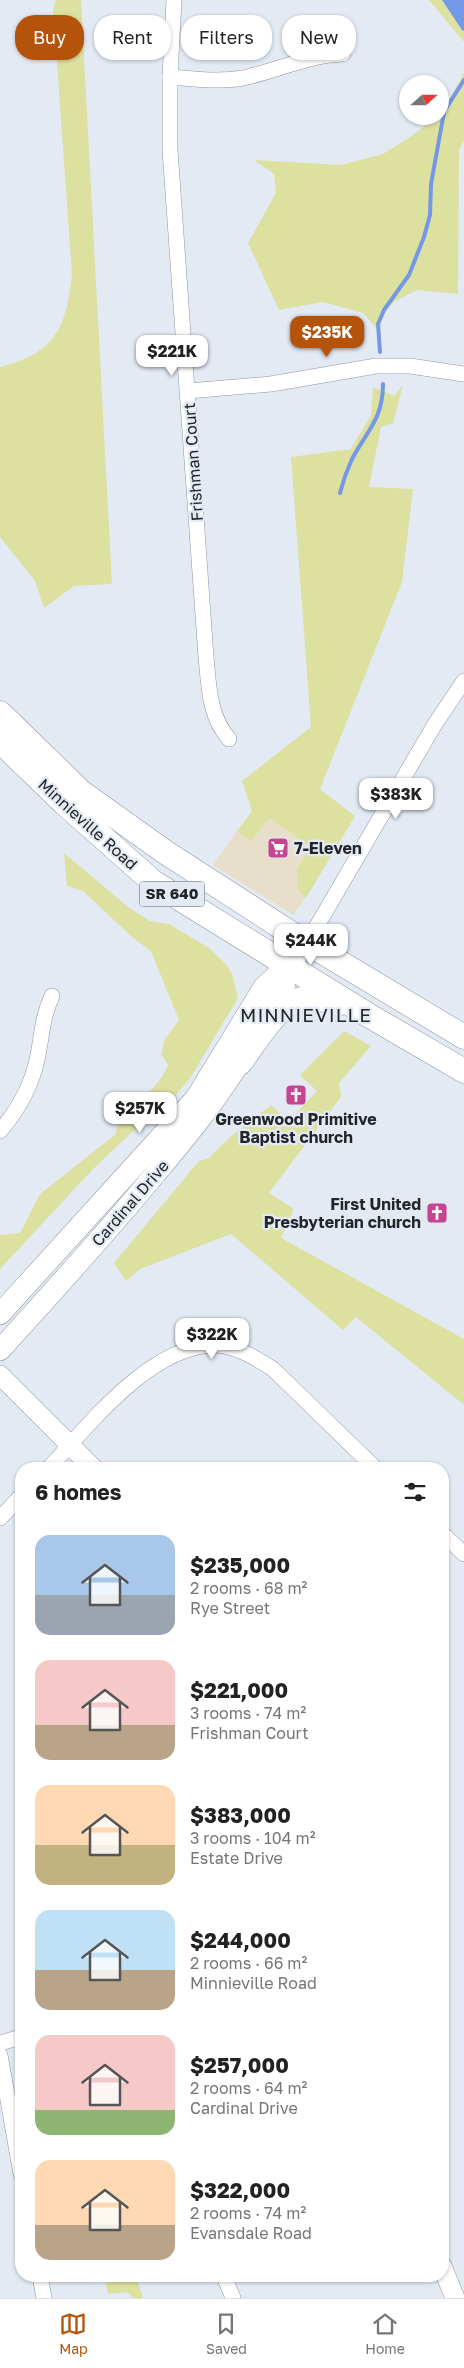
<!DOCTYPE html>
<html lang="en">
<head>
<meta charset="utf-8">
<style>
	body { margin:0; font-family:"Golos Text",sans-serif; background:#f2f2f2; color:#222; height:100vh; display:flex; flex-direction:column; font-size:19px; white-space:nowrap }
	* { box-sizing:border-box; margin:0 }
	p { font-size:16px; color:#767676 }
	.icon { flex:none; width:28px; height:28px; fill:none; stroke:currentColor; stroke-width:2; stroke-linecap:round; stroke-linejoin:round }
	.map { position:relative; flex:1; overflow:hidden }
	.side { position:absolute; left:15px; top:1462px; width:434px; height:820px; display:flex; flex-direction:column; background:#fff; border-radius:20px; box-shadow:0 1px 4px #0004 }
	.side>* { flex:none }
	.hud { position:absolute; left:15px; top:15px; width:435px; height:45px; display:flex; gap:10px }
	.needle { width:32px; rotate:69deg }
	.tools { position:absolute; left:399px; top:75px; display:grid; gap:10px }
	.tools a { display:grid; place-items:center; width:50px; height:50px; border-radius:50%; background:#fff; box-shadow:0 1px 4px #0004; font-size:25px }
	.price { position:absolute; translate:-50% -42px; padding:0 11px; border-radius:10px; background:#fff; color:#222; font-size:16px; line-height:32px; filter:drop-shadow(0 1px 2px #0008) }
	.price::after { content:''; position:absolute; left:50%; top:30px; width:15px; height:11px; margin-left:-8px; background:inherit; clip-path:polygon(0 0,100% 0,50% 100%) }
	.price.on { background:#b45309; color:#fff }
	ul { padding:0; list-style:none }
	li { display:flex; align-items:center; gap:15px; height:125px; padding:0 20px }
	li span { display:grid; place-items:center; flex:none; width:140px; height:100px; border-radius:15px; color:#555 }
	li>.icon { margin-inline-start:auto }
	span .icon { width:60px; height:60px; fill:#fffc; stroke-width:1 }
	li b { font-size:21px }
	h2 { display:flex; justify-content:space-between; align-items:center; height:60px; padding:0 20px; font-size:21px }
	.tag { padding:0 18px; border-radius:20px; background:#fff; box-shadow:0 1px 4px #0004; font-size:18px; line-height:45px }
	.tag.on { background:#b45309; color:#fff }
	.tabs { display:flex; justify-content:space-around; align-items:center; height:70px; border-top:1px solid #e0e0e0; background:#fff; font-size:14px; color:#767676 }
	.tabs a { display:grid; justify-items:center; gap:2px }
	.tabs .on { color:#b45309 }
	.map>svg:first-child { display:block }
	.commercial { fill:#e7dfca }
	.green { fill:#dce1a0 }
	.water { fill:#7598e6 }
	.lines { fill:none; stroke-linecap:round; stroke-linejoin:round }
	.stream { stroke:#7598e6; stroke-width:4 }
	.minor-casing { stroke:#8f96a0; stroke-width:16 }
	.tertiary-casing { stroke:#8f96a0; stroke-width:20 }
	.secondary-casing { stroke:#8f96a0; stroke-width:22 }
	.primary-casing { stroke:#8f96a0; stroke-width:25 }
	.minor { stroke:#fff; stroke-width:15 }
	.tertiary { stroke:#fff; stroke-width:19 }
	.secondary { stroke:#fff; stroke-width:21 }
	.primary { stroke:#fff; stroke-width:24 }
	.labels { text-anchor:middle; stroke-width:4.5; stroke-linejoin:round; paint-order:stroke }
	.shield { fill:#e3eaf4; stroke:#5d6066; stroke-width:1 }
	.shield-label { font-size:15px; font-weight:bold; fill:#232529 }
	.street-label { font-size:16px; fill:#232529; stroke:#e3eaf4 }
	.poi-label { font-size:16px; font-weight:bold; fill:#232529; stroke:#e3eaf4; text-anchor:start }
	.quarter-label { font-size:19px; letter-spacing:1px; fill:#232529; stroke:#e3eaf4 }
</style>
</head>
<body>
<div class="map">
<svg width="464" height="2298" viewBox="0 0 464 2298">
	<rect width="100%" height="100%" fill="#e3eaf4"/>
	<!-- commercial -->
	<path class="commercial" d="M270 818 310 847 297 869V889L306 898 293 915 213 865 237 831 251 840Z"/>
	<!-- green -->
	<g class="green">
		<path d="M56 0H81L112 584 74 586 44 608 35 581 0 537V367C56 353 66 328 72 274L53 8Z"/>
		<path d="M429 0H442L464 31V42Z"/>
		<path d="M464 73V141L459 149 458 294 417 290 395 301 381 315 379 331 363 313 323 302 279 310 248 243 276 193 274 174 254 160 341 165 383 154 413 135 437 116H440Z"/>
		<path d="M403 385 393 423 381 427 369 487 413 489 402 582 320 789 355 816 306 898 297 889V869L310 847 270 818 251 841 237 831 252 811 242 781 311 727 291 457 351 449 371 415 373 387 394 396Z"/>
		<path d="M64 853 128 907 150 921 169 924 209 948 226 964 232 974 238 998 189 1080 158 1115 131 1133 93 1169 0 1269V1235L20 1233 40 1194 115 1135 122 1113C140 1101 160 1086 168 1065L161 1054 165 1039 179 1020 151 951 132 937 83 891 67 886Z"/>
		<path d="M344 1031 371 1046 339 1083 341 1097 269 1193 294 1209 281 1238 464 1339V1405L356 1317 343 1330 231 1234 140 1269 126 1281 114 1263 199 1161 209 1158 230 1137 271 1105 289 1121 317 1091 300 1075Z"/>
		<path d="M105 2276H142L137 2280 143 2298H134L127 2292 108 2294Z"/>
	</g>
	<!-- water -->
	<path class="water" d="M442 0H464V31L462 30Z"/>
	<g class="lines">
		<!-- stream -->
		<g class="stream">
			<path d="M380 352 378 324 384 310 409 275 424 237 430 215 431 184 443 118 445 110 464 80"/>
			<path d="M340 493C343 481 347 470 352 459 367 431 383 419 383 384"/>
		</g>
		<!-- minor casing -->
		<g class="minor-casing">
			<g id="minor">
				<path d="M174 0 170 77V150L206 657C209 687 209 716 229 739"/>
				<path d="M170 77C194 79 219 82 243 78 277 71 308 55 343 54"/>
				<path d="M188 391 271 384 376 366H410L464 374"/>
				<path d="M307 943 435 724 464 681"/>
				<path d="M0 1131C18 1110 31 1087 37 1060 42 1037 42 1017 52 996"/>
				<path d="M48 1469C89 1425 149 1347 213 1345 233 1344 256 1358 273 1369L376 1469"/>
				<path d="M0 1518 21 1496"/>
				<path d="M442 1533 464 1554"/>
				<path d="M0 2043 21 2037"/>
				<path d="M0 2055 21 2174"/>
				<path d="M40 2276 44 2298"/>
				<path d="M224 2276 233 2298"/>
			</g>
		</g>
		<!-- tertiary casing -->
		<g class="tertiary-casing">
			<g id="tertiary">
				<path d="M0 1375 94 1469"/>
				<path d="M442 2266 455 2298"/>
			</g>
		</g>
		<!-- secondary casing -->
		<g class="secondary-casing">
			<g id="secondary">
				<path d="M264 1022 284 987 287 966"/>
				<path d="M0 1314 196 1098 264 987 287 966 307 943"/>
				<path d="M0 1350C51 1294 102 1238 151 1179 186 1138 220 1096 248 1049"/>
			</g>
		</g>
		<!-- primary casing -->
		<g class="primary-casing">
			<g id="primary">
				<path d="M0 713 81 792 165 852 289 932 464 1037"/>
				<path d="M0 741 64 803 153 882 368 1015 464 1071"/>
				<path d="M240 1063C257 1041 278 1000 308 998 319 997 328 1001 338 1004"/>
			</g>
		</g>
		<!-- minor -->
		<use href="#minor" class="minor"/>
		<!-- tertiary -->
		<use href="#tertiary" class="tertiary"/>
		<!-- secondary -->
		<use href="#secondary" class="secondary"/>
		<!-- primary -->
		<use href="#primary" class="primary"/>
	</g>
	<!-- icons -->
	<defs>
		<g id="supermarket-square" transform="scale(1.125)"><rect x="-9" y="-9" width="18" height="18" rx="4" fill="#c44590" stroke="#e3eaf4"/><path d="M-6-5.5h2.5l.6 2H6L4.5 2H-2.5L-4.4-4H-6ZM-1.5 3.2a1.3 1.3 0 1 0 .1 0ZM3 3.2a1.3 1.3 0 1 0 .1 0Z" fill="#fff"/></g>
		<g id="church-square" transform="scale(1.125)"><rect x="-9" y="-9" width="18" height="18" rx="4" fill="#c44590" stroke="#e3eaf4"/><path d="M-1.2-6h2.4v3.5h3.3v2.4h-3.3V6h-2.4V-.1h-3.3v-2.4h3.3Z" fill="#fff"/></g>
	</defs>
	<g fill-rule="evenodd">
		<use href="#supermarket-square" x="278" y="848"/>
		<use href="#church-square" x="296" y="1095"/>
		<use href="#church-square" x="437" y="1213"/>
	</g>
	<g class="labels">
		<!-- shield labels -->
		<rect class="shield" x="139.5" y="881.5" width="65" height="25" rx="4"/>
		<g class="shield-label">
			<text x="172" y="899">SR 640</text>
		</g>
		<!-- street labels -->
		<g class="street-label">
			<text transform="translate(193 462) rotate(-94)" y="6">Frishman Court</text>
			<text transform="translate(88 824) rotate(42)" y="6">Minnieville Road</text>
			<text transform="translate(130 1203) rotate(-49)" y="6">Cardinal Drive</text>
		</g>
		<!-- poi labels -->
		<g class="poi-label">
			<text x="294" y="854">7-Eleven</text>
			<text x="296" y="1125" text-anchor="middle">Greenwood Primitive<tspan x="296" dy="18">Baptist church</tspan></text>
			<text x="421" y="1210" text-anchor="end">First United<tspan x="421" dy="18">Presbyterian church</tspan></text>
		</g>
		<!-- quarter labels -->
		<g class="quarter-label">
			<text x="306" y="1022">MINNIEVILLE</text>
		</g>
	</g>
</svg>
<div class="tools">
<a><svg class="needle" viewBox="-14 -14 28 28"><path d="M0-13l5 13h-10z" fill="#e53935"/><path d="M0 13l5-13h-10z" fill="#767676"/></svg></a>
</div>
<b class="price on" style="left:327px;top:358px">$235K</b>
<b class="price" style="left:172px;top:377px">$221K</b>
<b class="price" style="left:396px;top:820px">$383K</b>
<b class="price" style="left:311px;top:966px">$244K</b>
<b class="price" style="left:140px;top:1134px">$257K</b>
<b class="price" style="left:212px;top:1360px">$322K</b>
<div class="hud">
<a class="tag on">Buy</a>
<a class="tag">Rent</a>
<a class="tag">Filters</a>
<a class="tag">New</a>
</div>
<section class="side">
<h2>6 homes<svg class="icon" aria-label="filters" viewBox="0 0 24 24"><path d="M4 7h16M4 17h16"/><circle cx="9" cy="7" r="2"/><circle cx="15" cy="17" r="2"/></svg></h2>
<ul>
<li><span style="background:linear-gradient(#a9c7e8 60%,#9aa5b1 0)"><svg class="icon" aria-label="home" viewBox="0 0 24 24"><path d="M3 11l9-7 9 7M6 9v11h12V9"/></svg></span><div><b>$235,000</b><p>2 rooms · 68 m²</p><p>Rye Street</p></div></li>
<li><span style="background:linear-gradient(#f6c9c9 65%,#b9a48a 0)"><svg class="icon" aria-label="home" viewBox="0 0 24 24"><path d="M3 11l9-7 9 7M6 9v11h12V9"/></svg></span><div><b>$221,000</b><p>3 rooms · 74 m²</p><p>Frishman Court</p></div></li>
<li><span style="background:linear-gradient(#ffd9b3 60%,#c2b280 0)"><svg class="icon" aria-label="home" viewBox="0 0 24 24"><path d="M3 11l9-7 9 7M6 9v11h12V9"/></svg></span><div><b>$383,000</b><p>3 rooms · 104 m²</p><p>Estate Drive</p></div></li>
<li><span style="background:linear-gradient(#bfe0f5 60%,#b9a48a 0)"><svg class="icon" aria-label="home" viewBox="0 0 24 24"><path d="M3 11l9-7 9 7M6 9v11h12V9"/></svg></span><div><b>$244,000</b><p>2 rooms · 66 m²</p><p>Minnieville Road</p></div></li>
<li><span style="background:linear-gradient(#f6c9c9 75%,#8fb573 0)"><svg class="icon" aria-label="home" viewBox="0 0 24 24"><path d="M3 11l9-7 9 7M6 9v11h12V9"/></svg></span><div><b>$257,000</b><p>2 rooms · 64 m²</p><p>Cardinal Drive</p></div></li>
<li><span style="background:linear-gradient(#ffd9b3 65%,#b9a48a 0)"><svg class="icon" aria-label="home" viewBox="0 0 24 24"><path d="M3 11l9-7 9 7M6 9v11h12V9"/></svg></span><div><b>$322,000</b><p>2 rooms · 74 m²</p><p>Evansdale Road</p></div></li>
</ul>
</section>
</div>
<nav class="tabs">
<a class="on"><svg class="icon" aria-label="map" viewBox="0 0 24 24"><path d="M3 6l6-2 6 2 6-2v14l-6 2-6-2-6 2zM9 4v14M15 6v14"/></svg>Map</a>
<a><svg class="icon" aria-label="saved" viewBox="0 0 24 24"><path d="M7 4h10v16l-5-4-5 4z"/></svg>Saved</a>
<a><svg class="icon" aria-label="home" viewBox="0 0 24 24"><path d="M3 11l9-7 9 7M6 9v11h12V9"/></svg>Home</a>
</nav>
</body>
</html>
